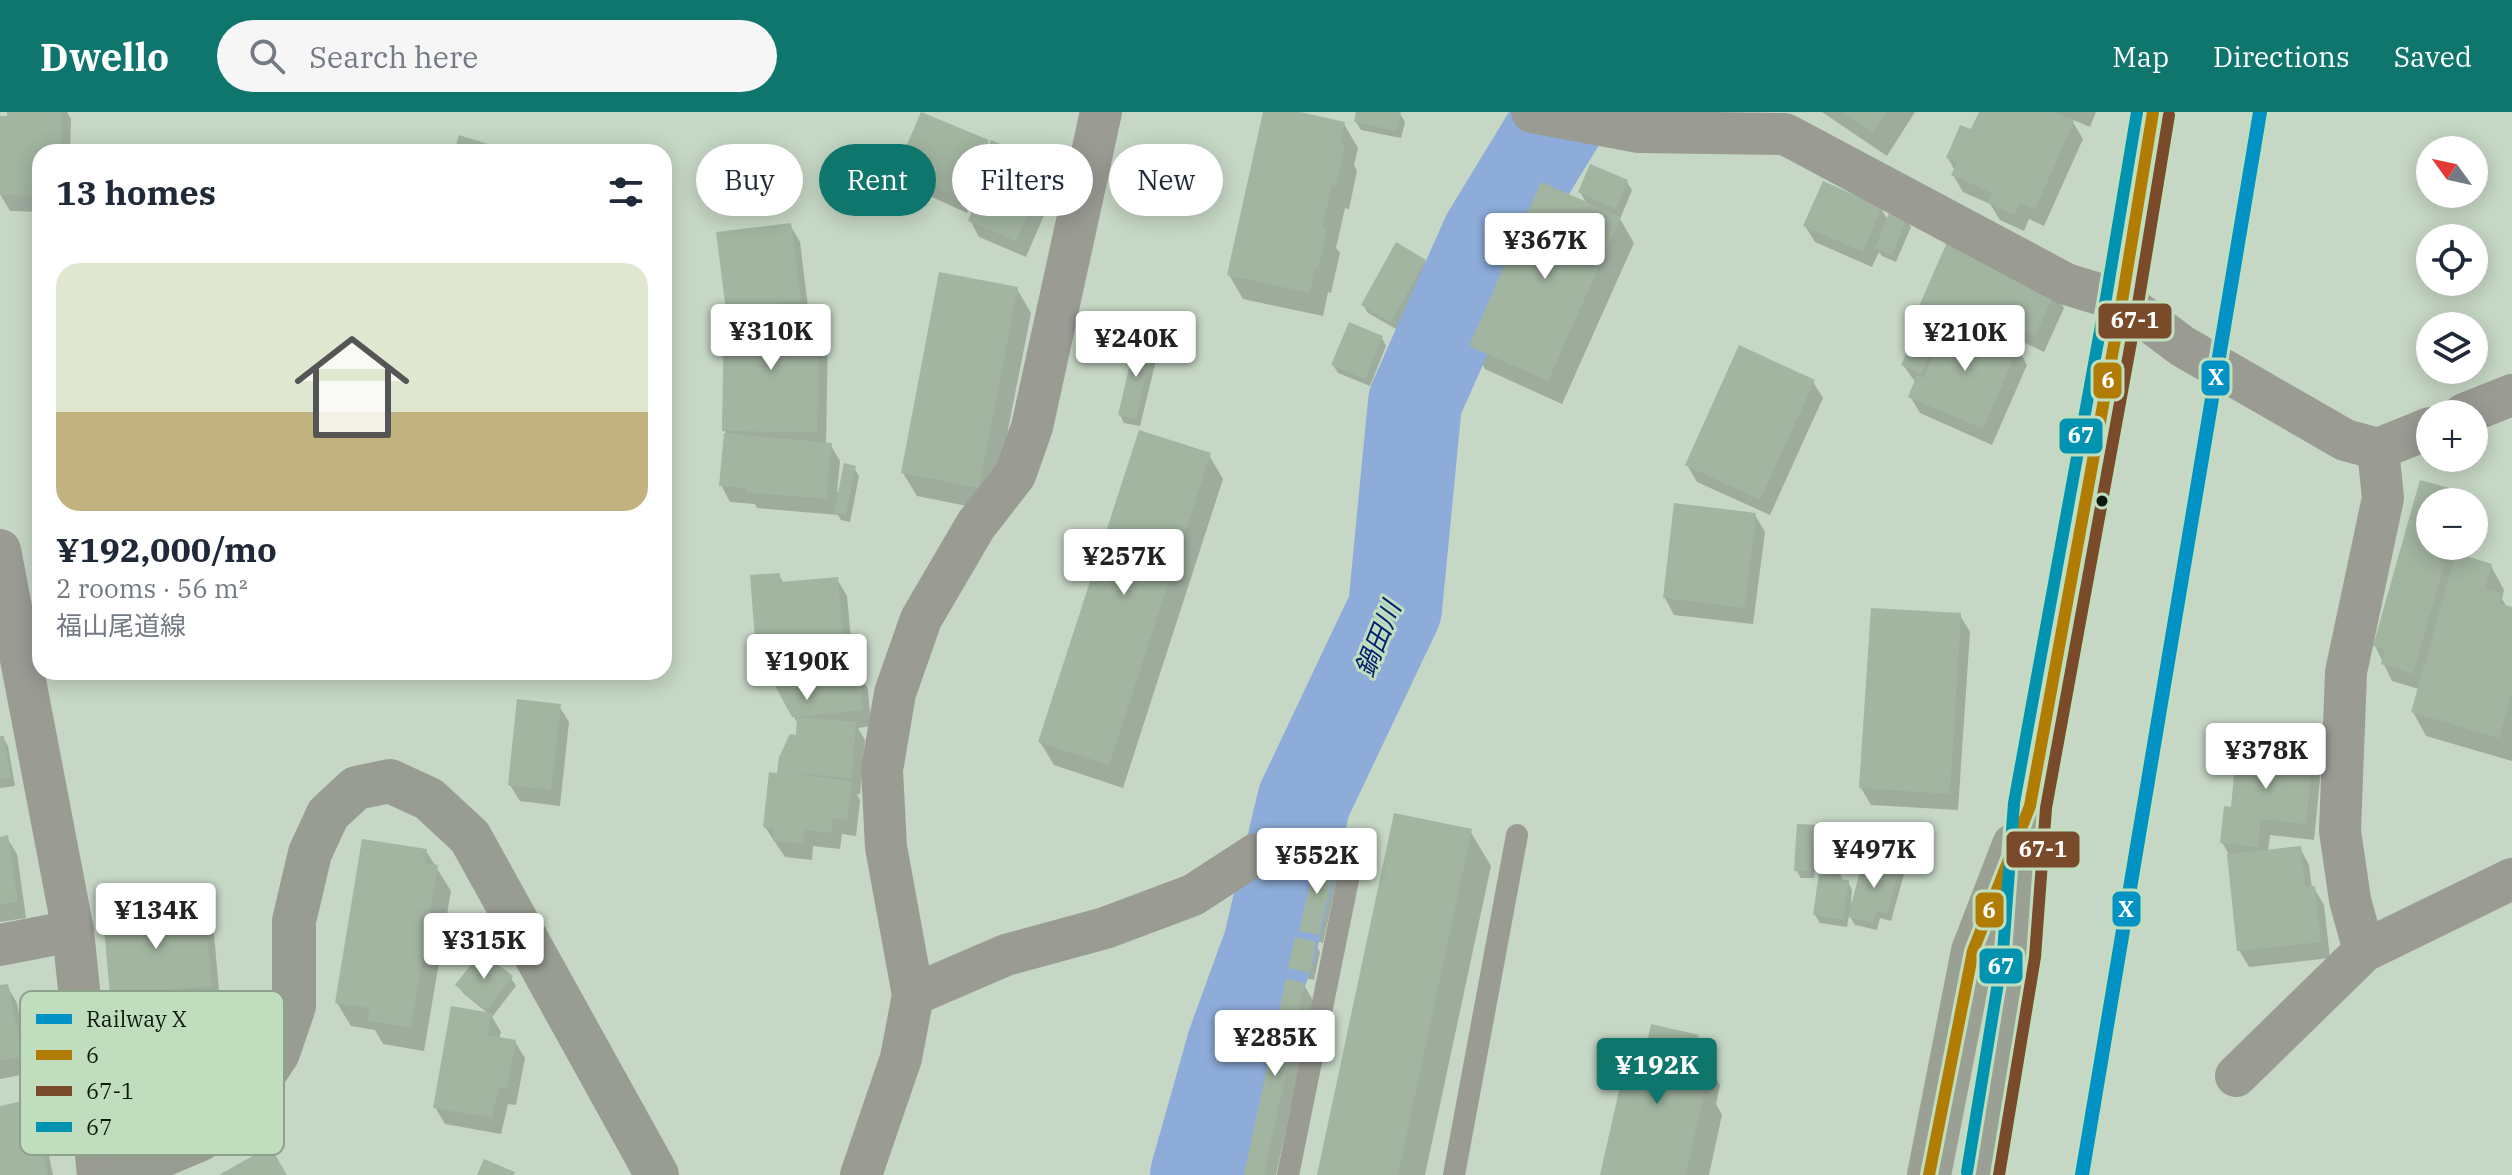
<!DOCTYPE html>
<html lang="en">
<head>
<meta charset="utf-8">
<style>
	body { margin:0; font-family:"IBM Plex Serif","Noto Sans JP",serif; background:#f6f6f7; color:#1f2937; height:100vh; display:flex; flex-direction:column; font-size:30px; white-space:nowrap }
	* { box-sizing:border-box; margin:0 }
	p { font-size:26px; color:#747a83 }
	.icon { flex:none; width:44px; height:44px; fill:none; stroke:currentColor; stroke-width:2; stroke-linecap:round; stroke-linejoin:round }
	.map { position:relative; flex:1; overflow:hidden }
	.drawer { position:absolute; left:32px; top:32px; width:640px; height:536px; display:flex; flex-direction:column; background:#fff; border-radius:24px; box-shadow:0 4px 20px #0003 }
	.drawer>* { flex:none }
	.guide { position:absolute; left:696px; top:32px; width:760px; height:72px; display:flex; gap:16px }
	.needle { width:52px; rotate:303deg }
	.controls { position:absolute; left:2416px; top:24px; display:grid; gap:16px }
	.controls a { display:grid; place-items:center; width:72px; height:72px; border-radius:50%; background:#fff; box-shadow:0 4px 20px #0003; font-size:40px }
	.price { position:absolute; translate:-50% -68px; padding:0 18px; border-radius:8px; background:#fff; color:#222; font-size:26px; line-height:52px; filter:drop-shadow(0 2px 4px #0008) }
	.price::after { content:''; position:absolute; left:50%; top:48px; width:24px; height:18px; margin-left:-12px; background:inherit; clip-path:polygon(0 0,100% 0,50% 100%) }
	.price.active { background:#0f766e; color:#fff }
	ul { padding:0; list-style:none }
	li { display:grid; align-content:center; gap:16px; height:424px; padding:0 24px }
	li span { display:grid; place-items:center; height:248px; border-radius:24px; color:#555 }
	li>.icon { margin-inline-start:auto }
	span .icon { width:144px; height:144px; fill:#fffc; stroke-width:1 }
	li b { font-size:34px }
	h2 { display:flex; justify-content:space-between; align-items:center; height:96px; padding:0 24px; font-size:34px }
	.tag { padding:0 28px; border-radius:36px; background:#fff; box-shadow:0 4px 20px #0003; font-size:28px; line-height:72px }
	.tag.active { background:#0f766e; color:#fff }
	header { display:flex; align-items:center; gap:48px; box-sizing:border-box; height:112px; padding:0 40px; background:#0f766e; color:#fff }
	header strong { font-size:38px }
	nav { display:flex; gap:44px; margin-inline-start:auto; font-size:28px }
	.search { width:560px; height:72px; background:#f6f6f7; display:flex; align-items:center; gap:20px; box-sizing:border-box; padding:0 28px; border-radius:44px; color:#747a83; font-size:30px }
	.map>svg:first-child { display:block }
	.shadow { fill:#0003 }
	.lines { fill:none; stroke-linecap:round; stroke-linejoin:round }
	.river { stroke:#8dacd9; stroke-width:94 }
	.building { fill:#a2b5a0 }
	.lane { stroke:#9a9c94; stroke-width:22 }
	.street { stroke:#9a9c94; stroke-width:42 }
	.secondary { stroke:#989c92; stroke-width:44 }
	.primary { stroke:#9aa093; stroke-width:44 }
	.bus-1-casing { stroke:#c0debe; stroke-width:18 }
	.bus-2-casing { stroke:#c0debe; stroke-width:18 }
	.bus-3-casing { stroke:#c0debe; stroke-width:18 }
	.bus-1 { stroke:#b17c04; stroke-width:12 }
	.bus-2 { stroke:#7a4b2a; stroke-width:12 }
	.bus-3 { stroke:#0293b1; stroke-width:12 }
	.rail-1-casing { stroke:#c0debe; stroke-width:20 }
	.rail-1 { stroke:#0292c3; stroke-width:14 }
	.bus-dot { fill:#0e190d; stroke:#c0debe; stroke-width:3 }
	.labels { text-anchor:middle; stroke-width:6; stroke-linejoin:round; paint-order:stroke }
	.water-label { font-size:26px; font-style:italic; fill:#011f71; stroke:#c0debe }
	.key { fill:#c0debe; stroke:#8ba389; stroke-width:2 }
	.key-label { font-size:22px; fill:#0e190d }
	.line-badge { stroke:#c0debe; stroke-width:3 }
	.badge-label { font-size:22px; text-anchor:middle; font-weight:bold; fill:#fff }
</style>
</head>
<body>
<header>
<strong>Dwello</strong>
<div class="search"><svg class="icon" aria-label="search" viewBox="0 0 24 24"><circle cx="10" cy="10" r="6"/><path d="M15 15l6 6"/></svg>Search here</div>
<nav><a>Map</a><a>Directions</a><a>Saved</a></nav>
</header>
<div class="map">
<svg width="2512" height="1063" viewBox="0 0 2512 1063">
	<rect width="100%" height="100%" fill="#c6d7c5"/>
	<!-- shadow -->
	<g class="shadow">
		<path d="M9 0H67L71 7 70 40H40V100L10 99 0 82Z"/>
		<path d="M1265 0H1291L1344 12 1358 36 1354 53 1357 59 1349 97 1345 96 1336 136 1340 141 1331 181 1328 180 1323 204 1243 187 1229 163Z"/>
		<path d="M1358 0 1400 2 1405 10 1401 26 1361 18 1356 10Z"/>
		<path d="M1822 0H1915L1887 44Z"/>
		<path d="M1981 0H2096L2090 15 2071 7 2083 27 2044 114 2029 107 2024 119 2000 108 1990 92 1963 80 1953 63 1955 59 1948 46 1972 20Z"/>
		<path d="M987 30 990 35 1048 54 1058 71 1026 145 979 125 970 108 972 102 969 96 967 101 908 74 898 58Z"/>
		<path d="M1627 70 1632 78 1620 107 1634 131 1562 292 1485 257 1471 233 1587 92 1580 80Z"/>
		<path d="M1881 96 1888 109 1906 107 1911 115 1896 150 1882 144 1879 140 1872 155 1815 130 1805 114Z"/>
		<path d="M790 113 800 130 809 203H818L828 220 826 332H830L840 349 837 380 840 381 854 356 859 364 850 410 841 408 838 403 757 396 755 392 730 390 721 373 728 324 724 318 730 201 718 122Z"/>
		<path d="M1425 149 1430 157 1396 217 1368 201 1363 193Z"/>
		<path d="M1017 177 1031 201 992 399 917 384 903 361Z"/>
		<path d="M2054 179 2064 196 2044 240 2023 230 2019 238 2027 253 1992 333 1920 301 1910 284 1916 271 1903 253 1926 202 1921 194Z"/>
		<path d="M1382 226 1386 234 1370 274 1338 261 1333 253Z"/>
		<path d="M1153 232 1158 240 1140 314 1124 311 1120 303Z"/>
		<path d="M1813 270 1823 286 1770 403 1697 370 1687 353Z"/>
		<path d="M1209 343 1223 367 1123 676 1054 653 1040 630Z"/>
		<path d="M2421 370 2458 381 2464 390H2430V434H2458L2455 443 2491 454 2504 478 2502 487 2507 495 2512 497V649L2426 624 2413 600 2419 577 2392 569 2375 534Z"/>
		<path d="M1755 403 1765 420 1753 512 1674 503 1665 486Z"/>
		<path d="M779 463 784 472 837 467 847 484 854 561H858L868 577 871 614 858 616 865 628 860 682H857L860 688 856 724 842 722 840 737 813 734 812 748 785 745 765 715 779 663 798 625 799 614 758 539Z"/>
		<path d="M1960 503 1970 520 1958 698 1871 693 1861 676Z"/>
		<path d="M559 594 569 610 560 694 520 689 510 673Z"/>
		<path d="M0 626H3L8 634 15 674 0 676Z"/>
		<path d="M2312 640 2321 657 2314 728 2270 723 2268 740 2300 736 2309 753 2312 776H2314L2324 793 2330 846 2249 855 2239 838 2229 743 2222 730 2233 697Z"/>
		<path d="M1821 715 1825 723V742H1815L1814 766H1801L1796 758Z"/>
		<path d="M1470 719 1491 754 1425 1063H1319Z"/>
		<path d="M7 726 17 742 26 806 0 810V727Z"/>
		<path d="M426 739 451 779 424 939 383 932 375 918 351 914 337 891Z"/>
		<path d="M1334 751 1339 759 1323 831 1313 828 1320 840 1314 868 1295 864 1290 856 1308 830 1301 819Z"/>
		<path d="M1900 754 1904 762 1891 809 1880 806 1877 818 1855 813 1849 803 1847 815 1820 811 1815 803 1839 758 1843 770H1848L1852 778 1851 790 1854 791 1884 755Z"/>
		<path d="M153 790 163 809 204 805 214 822 220 890 196 892 198 906 208 923 210 954 203 978 189 995 167 1005 131 1008 121 991 120 911 112 882 117 818Z"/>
		<path d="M511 866 516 874 492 905 501 920 499 927 515 930 525 946 516 993 508 992 501 1022 445 1012 435 995 490 903 463 881 458 873Z"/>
		<path d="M1304 873 1314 890 1276 1063H1246Z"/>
		<path d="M7 874 17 891 31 961 0 967V875Z"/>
		<path d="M1698 925 1714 954 1713 961 1720 973 1716 992 1722 1003 1709 1063H1602L1649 932Z"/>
		<path d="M31 990 41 1006 53 1063H0V996Z"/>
	</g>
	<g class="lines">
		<!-- river -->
		<path class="river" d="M1197 1063 1234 932 1270 833 1304 689 1395 497 1415 290 1488 125 1564 0"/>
	</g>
	<!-- building -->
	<g class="building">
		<path d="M7 0H62L61 40H40V84L0 83V4H7Z"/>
		<path d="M921 0 989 28 968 76 963 75 958 85 896 58Z"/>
		<path d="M1263 0H1300L1345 10 1340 32 1345 33 1336 75 1332 73 1323 115 1327 116 1318 158 1315 157 1310 181 1227 163Z"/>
		<path d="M1356 0H1401L1397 19 1354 10Z"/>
		<path d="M1841 0H1887L1873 21Z"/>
		<path d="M1979 0H2054L2074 9 2035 98 2020 91 2014 103 1988 91 1992 81 1951 63 1957 51 1946 46 1960 13 1971 17Z"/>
		<path d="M459 23 511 39V40H454Z"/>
		<path d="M991 28 1049 53 1016 129 968 109 973 96 965 92Z"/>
		<path d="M1590 52 1628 68 1616 97 1578 80Z"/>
		<path d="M1823 69 1882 95 1863 140 1803 114Z"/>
		<path d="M1541 70 1621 105 1548 269 1469 234Z"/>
		<path d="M1890 98 1907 105 1892 143 1875 136Z"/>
		<path d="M791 111 801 189 726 198 716 120Z"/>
		<path d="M1948 128 2056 178 2035 224 2013 214 2008 226 1949 199 1921 262 1901 253 1926 198 1919 194Z"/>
		<path d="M1396 130 1426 148 1391 210 1361 193Z"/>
		<path d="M939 160 1018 175 979 376 901 361Z"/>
		<path d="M724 199 820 201 817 320 722 319Z"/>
		<path d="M1950 204 2019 234 1983 317 1908 285 1917 263 1924 266Z"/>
		<path d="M1349 210 1383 224 1365 267 1331 253Z"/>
		<path d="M1136 227 1154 231 1136 307 1118 303Z"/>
		<path d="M1739 233 1815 268 1760 388 1685 353Z"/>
		<path d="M1139 318 1211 341 1109 653 1038 630Z"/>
		<path d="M724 321 832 331 826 387 746 380V376L719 374Z"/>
		<path d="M844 351 856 354 846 403 834 401Z"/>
		<path d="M2420 368 2460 379 2457 390H2430V434H2444L2439 449 2445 451 2413 562 2381 552 2385 537 2373 534Z"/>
		<path d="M1674 391 1756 401 1745 496 1663 486Z"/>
		<path d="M2456 441 2492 452 2485 477 2501 481 2499 491 2512 495V582L2499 626 2411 600Z"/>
		<path d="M780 461V470L838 465 846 560 859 559 863 598 797 605 856 610 852 666 790 661 852 669 847 708 833 706 831 721 804 718 803 732 773 729 774 717 763 715 769 660 777 661 779 645 790 622 796 623 797 605H792L756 539 750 463Z"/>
		<path d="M1871 496 1961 501 1950 682 1859 676Z"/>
		<path d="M517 587 561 592 551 678 508 673Z"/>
		<path d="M0 624H4L11 666 0 668Z"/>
		<path d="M2237 631 2313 639 2306 712 2261 707 2258 735 2220 731 2224 694 2231 695Z"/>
		<path d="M1394 701 1472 717 1398 1063H1317Z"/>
		<path d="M1797 712 1822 713 1821 735 1811 734V759H1794Z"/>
		<path d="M8 723 18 790 0 792V725Z"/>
		<path d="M362 727 427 737 425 751 438 753 411 916 367 908 370 896 335 891Z"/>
		<path d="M2301 734 2305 775 2315 774 2321 830 2237 839 2227 742Z"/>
		<path d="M1316 745 1336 750 1319 823 1299 819Z"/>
		<path d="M1863 747 1882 752 1883 748 1901 752 1887 802 1876 799 1873 811 1848 805Z"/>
		<path d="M1826 754 1840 756 1839 767 1849 768 1843 808 1813 803 1819 760 1825 761Z"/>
		<path d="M154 788 155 808 205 803 212 874 110 883 104 817 115 816 113 791Z"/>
		<path d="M1295 825 1316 830 1310 861 1288 856Z"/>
		<path d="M481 840 513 864 487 898 455 873Z"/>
		<path d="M1286 867 1305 871 1264 1063H1244Z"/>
		<path d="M8 872 23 945 0 949V873Z"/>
		<path d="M193 878 194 899 115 907 113 886Z"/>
		<path d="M451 894 492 901 488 923 516 928 507 977 499 976 492 1006 433 996Z"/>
		<path d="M1651 912 1699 923 1695 940 1704 942 1698 970 1706 972 1686 1063H1600L1631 926 1647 930Z"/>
		<path d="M32 987 48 1063H0V994Z"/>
		<path d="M270 1034 287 1063H219Z"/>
		<path d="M484 1047 515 1060 514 1063H477Z"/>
	</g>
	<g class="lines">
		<!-- lane -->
		<g class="lane">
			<path d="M1288 1063 1352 748"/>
			<path d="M1454 1063 1517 723"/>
		</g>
		<!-- street -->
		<g class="street">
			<path d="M1532 0 1639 20 1785 22 2066 172 2122 189 2182 234 2345 328 2378 337 2430 316"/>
			<path d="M2464 302 2512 283"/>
			<path d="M0 438 73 819 98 1063"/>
			<path d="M0 833 73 819"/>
			<path d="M2364 839 2350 788 2340 719 2346 560 2383 386 2378 337"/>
			<path d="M913 883 1006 843 1105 816 1193 783 1256 742"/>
			<path d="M2236 964 2364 839 2512 767"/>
			<path d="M861 1063 901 946 913 883 886 735 882 658 895 581 921 507 976 413 1015 363 1032 315 1101 0"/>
		</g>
		<!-- secondary -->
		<path class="secondary" d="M116 1063 201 1027 250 983 278 941 294 894V809L310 741 328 702 356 676 390 669 429 687 470 725 657 1063"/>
		<!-- primary -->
		<g class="primary">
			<path d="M1929 1063 1973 839 2014 733"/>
			<path d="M1983 1063 2019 842 2030 694 2122 189 2153 0"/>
		</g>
		<!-- bus-1 casing -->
		<g class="bus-1-casing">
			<path id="bus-1" d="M1929 1063 1973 839 2030 694 2122 189 2153 0"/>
		</g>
		<!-- bus-2 casing -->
		<g class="bus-2-casing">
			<path id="bus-2" d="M1999 1063 2035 845 2046 696 2138 192 2169 3"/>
		</g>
		<!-- bus-3 casing -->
		<g class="bus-3-casing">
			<path id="bus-3" d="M1967 1060 2003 840 2014 691 2106 186 2137 0"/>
		</g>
		<!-- bus-1 -->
		<use href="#bus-1" class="bus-1"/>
		<!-- bus-2 -->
		<use href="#bus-2" class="bus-2"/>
		<!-- bus-3 -->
		<use href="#bus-3" class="bus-3"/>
		<!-- rail-1 casing -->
		<g class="rail-1-casing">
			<path id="rail-1" d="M2082 1063 2260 0"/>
		</g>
		<!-- rail-1 -->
		<use href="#rail-1" class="rail-1"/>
	</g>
	<!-- markers -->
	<circle class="bus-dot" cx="2102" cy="389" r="7"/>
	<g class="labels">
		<!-- water labels -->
		<g class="water-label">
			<text transform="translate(1378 527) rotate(-68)" y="9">鍋田川</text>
		</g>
	</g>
	<!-- legend -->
	<rect x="20" y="879" width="264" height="164" rx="12" class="key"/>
	<rect x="36" y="902" width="36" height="10" fill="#0292c3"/>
	<rect x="36" y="938" width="36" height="10" fill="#b17c04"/>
	<rect x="36" y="974" width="36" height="10" fill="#7a4b2a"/>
	<rect x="36" y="1010" width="36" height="10" fill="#0293b1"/>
	<g class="key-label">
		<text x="86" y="915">Railway X</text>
		<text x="86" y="951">6</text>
		<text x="86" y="987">67-1</text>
		<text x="86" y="1023">67</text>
	</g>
	<g class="line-badge">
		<rect x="2097" y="190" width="76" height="38" rx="8" fill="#7a4b2a"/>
		<rect x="2200" y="247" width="31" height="38" rx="8" fill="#0292c3"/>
		<rect x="2092" y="249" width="31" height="39" rx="8" fill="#b17c04"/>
		<rect x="2058" y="305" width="46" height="38" rx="8" fill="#0293b1"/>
		<rect x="2005" y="718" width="76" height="39" rx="8" fill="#7a4b2a"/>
		<rect x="2111" y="778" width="31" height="38" rx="8" fill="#0292c3"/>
		<rect x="1974" y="779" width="31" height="38" rx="8" fill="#b17c04"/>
		<rect x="1978" y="835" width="46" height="38" rx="8" fill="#0293b1"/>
	</g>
	<g class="badge-label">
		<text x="2135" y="216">67-1</text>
		<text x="2216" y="273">X</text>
		<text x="2108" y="276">6</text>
		<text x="2081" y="331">67</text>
		<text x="2043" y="745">67-1</text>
		<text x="2126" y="805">X</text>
		<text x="1989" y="806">6</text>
		<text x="2001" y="862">67</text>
	</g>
</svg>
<div class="controls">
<a><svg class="needle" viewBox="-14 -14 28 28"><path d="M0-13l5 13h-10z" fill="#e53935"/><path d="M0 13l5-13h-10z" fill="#747a83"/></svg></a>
<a><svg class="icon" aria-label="locate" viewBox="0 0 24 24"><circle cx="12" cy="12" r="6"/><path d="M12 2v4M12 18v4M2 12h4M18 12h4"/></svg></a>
<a><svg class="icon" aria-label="layers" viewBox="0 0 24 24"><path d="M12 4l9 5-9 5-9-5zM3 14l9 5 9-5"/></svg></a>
<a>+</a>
<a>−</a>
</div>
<b class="price" style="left:1545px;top:169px">¥367K</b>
<b class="price" style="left:771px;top:260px">¥310K</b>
<b class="price" style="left:1965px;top:261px">¥210K</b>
<b class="price" style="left:1136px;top:267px">¥240K</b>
<b class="price" style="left:1124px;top:485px">¥257K</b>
<b class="price" style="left:807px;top:590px">¥190K</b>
<b class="price" style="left:2266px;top:679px">¥378K</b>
<b class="price" style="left:1874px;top:778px">¥497K</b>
<b class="price" style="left:1317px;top:784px">¥552K</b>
<b class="price" style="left:156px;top:839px">¥134K</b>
<b class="price" style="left:484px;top:869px">¥315K</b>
<b class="price" style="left:1275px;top:966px">¥285K</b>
<b class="price active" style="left:1657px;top:994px">¥192K</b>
<div class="guide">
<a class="tag">Buy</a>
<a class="tag active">Rent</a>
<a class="tag">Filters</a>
<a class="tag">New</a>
</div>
<section class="drawer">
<h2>13 homes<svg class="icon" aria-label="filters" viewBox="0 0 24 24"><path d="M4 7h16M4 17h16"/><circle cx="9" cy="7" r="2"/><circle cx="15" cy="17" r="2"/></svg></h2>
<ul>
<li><span style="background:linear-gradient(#dfe7d0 60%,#c2b280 0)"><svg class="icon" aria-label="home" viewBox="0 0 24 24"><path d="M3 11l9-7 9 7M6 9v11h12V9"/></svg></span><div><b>¥192,000/mo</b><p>2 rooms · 56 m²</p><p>福山尾道線</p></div></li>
</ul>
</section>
</div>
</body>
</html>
